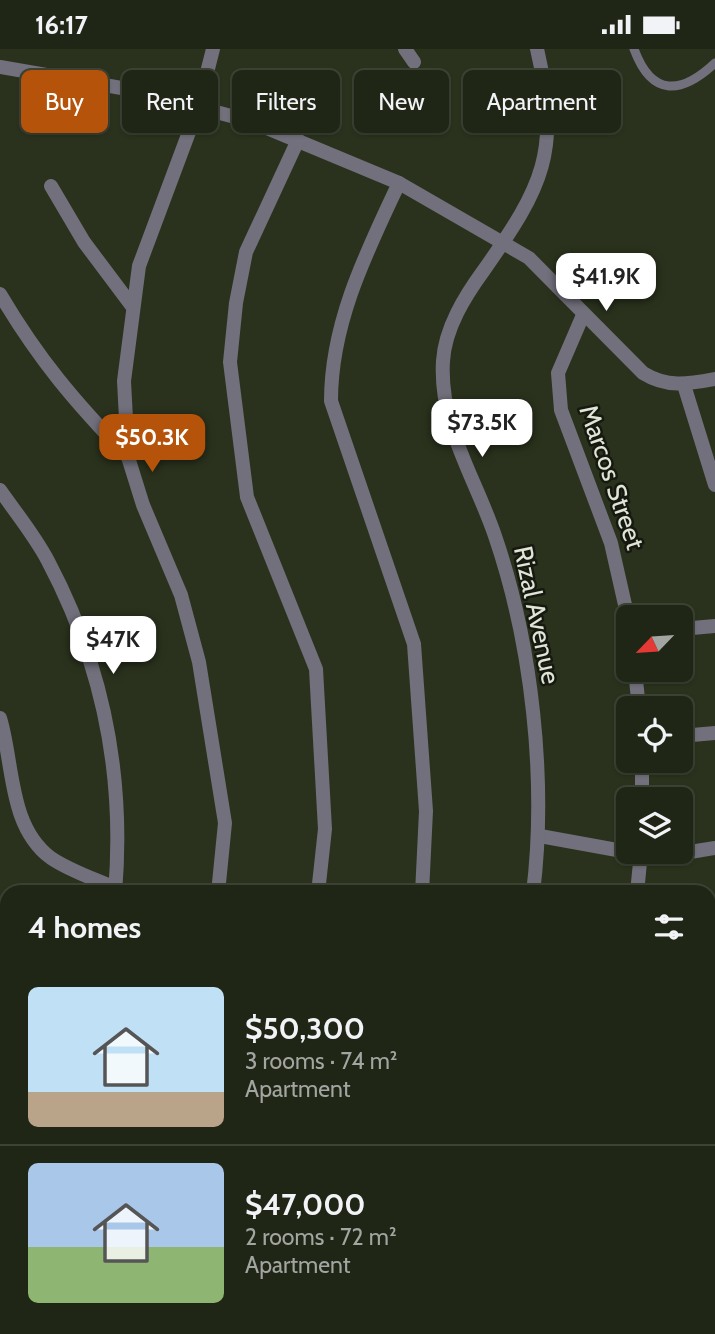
<!DOCTYPE html>
<html lang="en">
<head>
<meta charset="utf-8">
<style>
	body { margin:0; font-family:Cabin,sans-serif; background:#282e1f; color:#f1f3f6; height:100vh; display:flex; flex-direction:column; font-size:26px; white-space:nowrap }
	* { box-sizing:border-box; margin:0 }
	p { font-size:23px; color:#a2a5a1 }
	.icon { flex:none; width:38px; height:38px; fill:none; stroke:currentColor; stroke-width:2; stroke-linecap:round; stroke-linejoin:round }
	.map { position:relative; flex:1; overflow:hidden }
	.details { position:absolute; left:0px; top:836px; width:716px; height:450px; display:flex; flex-direction:column; background:#202616; border-radius:21px 21px 0 0; box-shadow:0 2px 5px #0004,0 0 0 2px #3d4335 }
	.details>* { flex:none }
	.top-card { position:absolute; left:21px; top:21px; width:674px; height:63px; display:flex; gap:14px }
	.needle { width:46px; rotate:245deg }
	.fabs { position:absolute; left:616px; top:556px; display:grid; gap:14px }
	.fabs a { display:grid; place-items:center; width:77px; height:77px; border-radius:10px; background:#202616; box-shadow:0 2px 5px #0004,0 0 0 2px #3d4335; font-size:35px }
	.price { position:absolute; translate:-50% -60px; padding:0 16px; border-radius:14px; background:#fff; color:#222; font-size:23px; line-height:46px; filter:drop-shadow(0 2px 4px #0008) }
	.price::after { content:''; position:absolute; left:50%; top:42px; width:21px; height:16px; margin-left:-10px; background:inherit; clip-path:polygon(0 0,100% 0,50% 100%) }
	.price.selected { background:#b45309; color:#fff }
	ul { padding:0; list-style:none }
	li { display:flex; align-items:center; gap:21px; height:175px; padding:0 28px }
	li+li { border-top:2px solid #3d4335 }
	li span { display:grid; place-items:center; flex:none; width:196px; height:140px; border-radius:10px; color:#555 }
	li>.icon { margin-inline-start:auto }
	span .icon { width:84px; height:84px; fill:#fffc; stroke-width:1 }
	li b { font-size:30px }
	h2 { display:flex; justify-content:space-between; align-items:center; height:84px; padding:0 28px; font-size:30px }
	.tag { padding:0 24px; border-radius:10px; background:#202616; box-shadow:0 2px 5px #0004,0 0 0 2px #3d4335; font-size:24px; line-height:63px }
	.tag.selected { background:#b45309; color:#fff }
	.status { display:flex; justify-content:space-between; align-items:center; height:49px; padding:0 35px; background:#202616; direction:ltr }
	.status svg { height:19px; fill:currentColor }
	.map>svg:first-child { display:block }
	.building { fill:url(#building-hatch); stroke:#6b755c; stroke-width:2 }
	.lines { fill:none; stroke-linecap:round; stroke-linejoin:round }
	.service { stroke:#71707c; stroke-width:9 }
	.minor { stroke:#71707c; stroke-width:14 }
	.labels { text-anchor:middle; stroke-width:5; stroke-linejoin:round; paint-order:stroke }
	.street-label { font-size:26px; fill:#e0e5d8; stroke:#15190f }
</style>
</head>
<body>
<div class="status"><b>16:17</b><svg viewBox="0 0 49 12"><path d="M0 12V9h3v3zM5 12V6h3v6zM10 12V3h3v9zM15 12V0h3v12zM26 1h20v11H26zM47 4h2v5h-2z"/></svg></div>
<div class="map">
<svg width="715" height="1285" viewBox="0 0 715 1285">
	<defs>
		<pattern id="building-hatch" width="6" height="6" patternUnits="userSpaceOnUse" patternTransform="scale(1.75)"><rect width="6" height="6" fill="#576049"/><path d="M-1 1l2-2M0 6l6-6M5 7l2-2" fill="none" stroke="#6f7762"/></pattern>
	</defs>
	<rect width="100%" height="100%" fill="#2a321d"/>
	<!-- building -->
	<path class="building" d="M7 1115V1144L0 1139V1126Z"/>
	<g class="lines">
		<!-- service -->
		<path class="service" d="M634 0C652 49 682 45 715 14"/>
		<!-- minor -->
		<g class="minor">
			<path d="M213 0 198 59 139 217 124 332 128 408 143 456 181 546 199 613 225 774 218 844"/>
			<path d="M405 0 414 13"/>
			<path d="M0 18 133 41 250 72 399 134 529 209 643 324C667 339 688 335 715 330"/>
			<path d="M298 91 246 203 236 254 230 313 247 448 316 620 325 780 318 844"/>
			<path d="M399 134C366 204 331 274 331 352L414 595 426 762 422 844"/>
			<path d="M51 137 84 193 132 257"/>
			<path d="M0 245C39 311 75 353 128 408"/>
			<path d="M583 266 558 324 561 361 611 494 628 569"/>
			<path d="M684 336 715 436"/>
			<path d="M0 441C16 464 35 487 48 512 103 616 125 727 115 844"/>
			<path d="M681 580 715 577"/>
			<path d="M635 621 639 660"/>
			<path d="M0 669C14 715 8 777 51 809 70 822 95 830 115 839"/>
			<path d="M681 687 715 684"/>
			<path d="M642 751V712"/>
			<path d="M540 787 628 803"/>
			<path d="M629 803H690L715 799"/>
			<path d="M533 844C547 731 532 595 495 487 475 428 439 376 443 312 445 279 465 247 484 221 543 137 561 103 537 0"/>
			<path d="M637 844 641 803"/>
			<path d="M0 898 7 902"/>
			<path d="M0 1000 7 1004"/>
			<path d="M709 1093 715 1063"/>
			<path d="M0 1096 7 1101"/>
			<path d="M0 1193 7 1198"/>
			<path d="M97 1279 102 1285"/>
			<path d="M205 1279 209 1285"/>
			<path d="M309 1279 313 1285"/>
			<path d="M418 1279 421 1285"/>
			<path d="M557 1279 560 1285"/>
			<path d="M687 1279 689 1285"/>
		</g>
	</g>
	<g class="labels">
		<!-- street labels -->
		<g class="street-label">
			<text transform="translate(612 428) rotate(71)" y="9">Marcos Street</text>
			<text transform="translate(537 566) rotate(78)" y="9">Rizal Avenue</text>
		</g>
	</g>
</svg>
<div class="fabs">
<a><svg class="needle" viewBox="-14 -14 28 28"><path d="M0-13l5 13h-10z" fill="#e53935"/><path d="M0 13l5-13h-10z" fill="#a2a5a1"/></svg></a>
<a><svg class="icon" aria-label="locate" viewBox="0 0 24 24"><circle cx="12" cy="12" r="6"/><path d="M12 2v4M12 18v4M2 12h4M18 12h4"/></svg></a>
<a><svg class="icon" aria-label="layers" viewBox="0 0 24 24"><path d="M12 4l9 5-9 5-9-5zM3 14l9 5 9-5"/></svg></a>
</div>
<b class="price" style="left:606px;top:264px">$41.9K</b>
<b class="price" style="left:482px;top:410px">$73.5K</b>
<b class="price selected" style="left:152px;top:425px">$50.3K</b>
<b class="price" style="left:113px;top:627px">$47K</b>
<div class="top-card">
<a class="tag selected">Buy</a>
<a class="tag">Rent</a>
<a class="tag">Filters</a>
<a class="tag">New</a>
<a class="tag">Apartment</a>
</div>
<section class="details">
<h2>4 homes<svg class="icon" aria-label="filters" viewBox="0 0 24 24"><path d="M4 7h16M4 17h16"/><circle cx="9" cy="7" r="2"/><circle cx="15" cy="17" r="2"/></svg></h2>
<ul>
<li><span style="background:linear-gradient(#bfe0f5 75%,#b9a48a 0)"><svg class="icon" aria-label="home" viewBox="0 0 24 24"><path d="M3 11l9-7 9 7M6 9v11h12V9"/></svg></span><div><b>$50,300</b><p>3 rooms · 74 m²</p><p>Apartment</p></div></li>
<li><span style="background:linear-gradient(#a9c7e8 60%,#8fb573 0)"><svg class="icon" aria-label="home" viewBox="0 0 24 24"><path d="M3 11l9-7 9 7M6 9v11h12V9"/></svg></span><div><b>$47,000</b><p>2 rooms · 72 m²</p><p>Apartment</p></div></li>
</ul>
</section>
</div>
</body>
</html>
